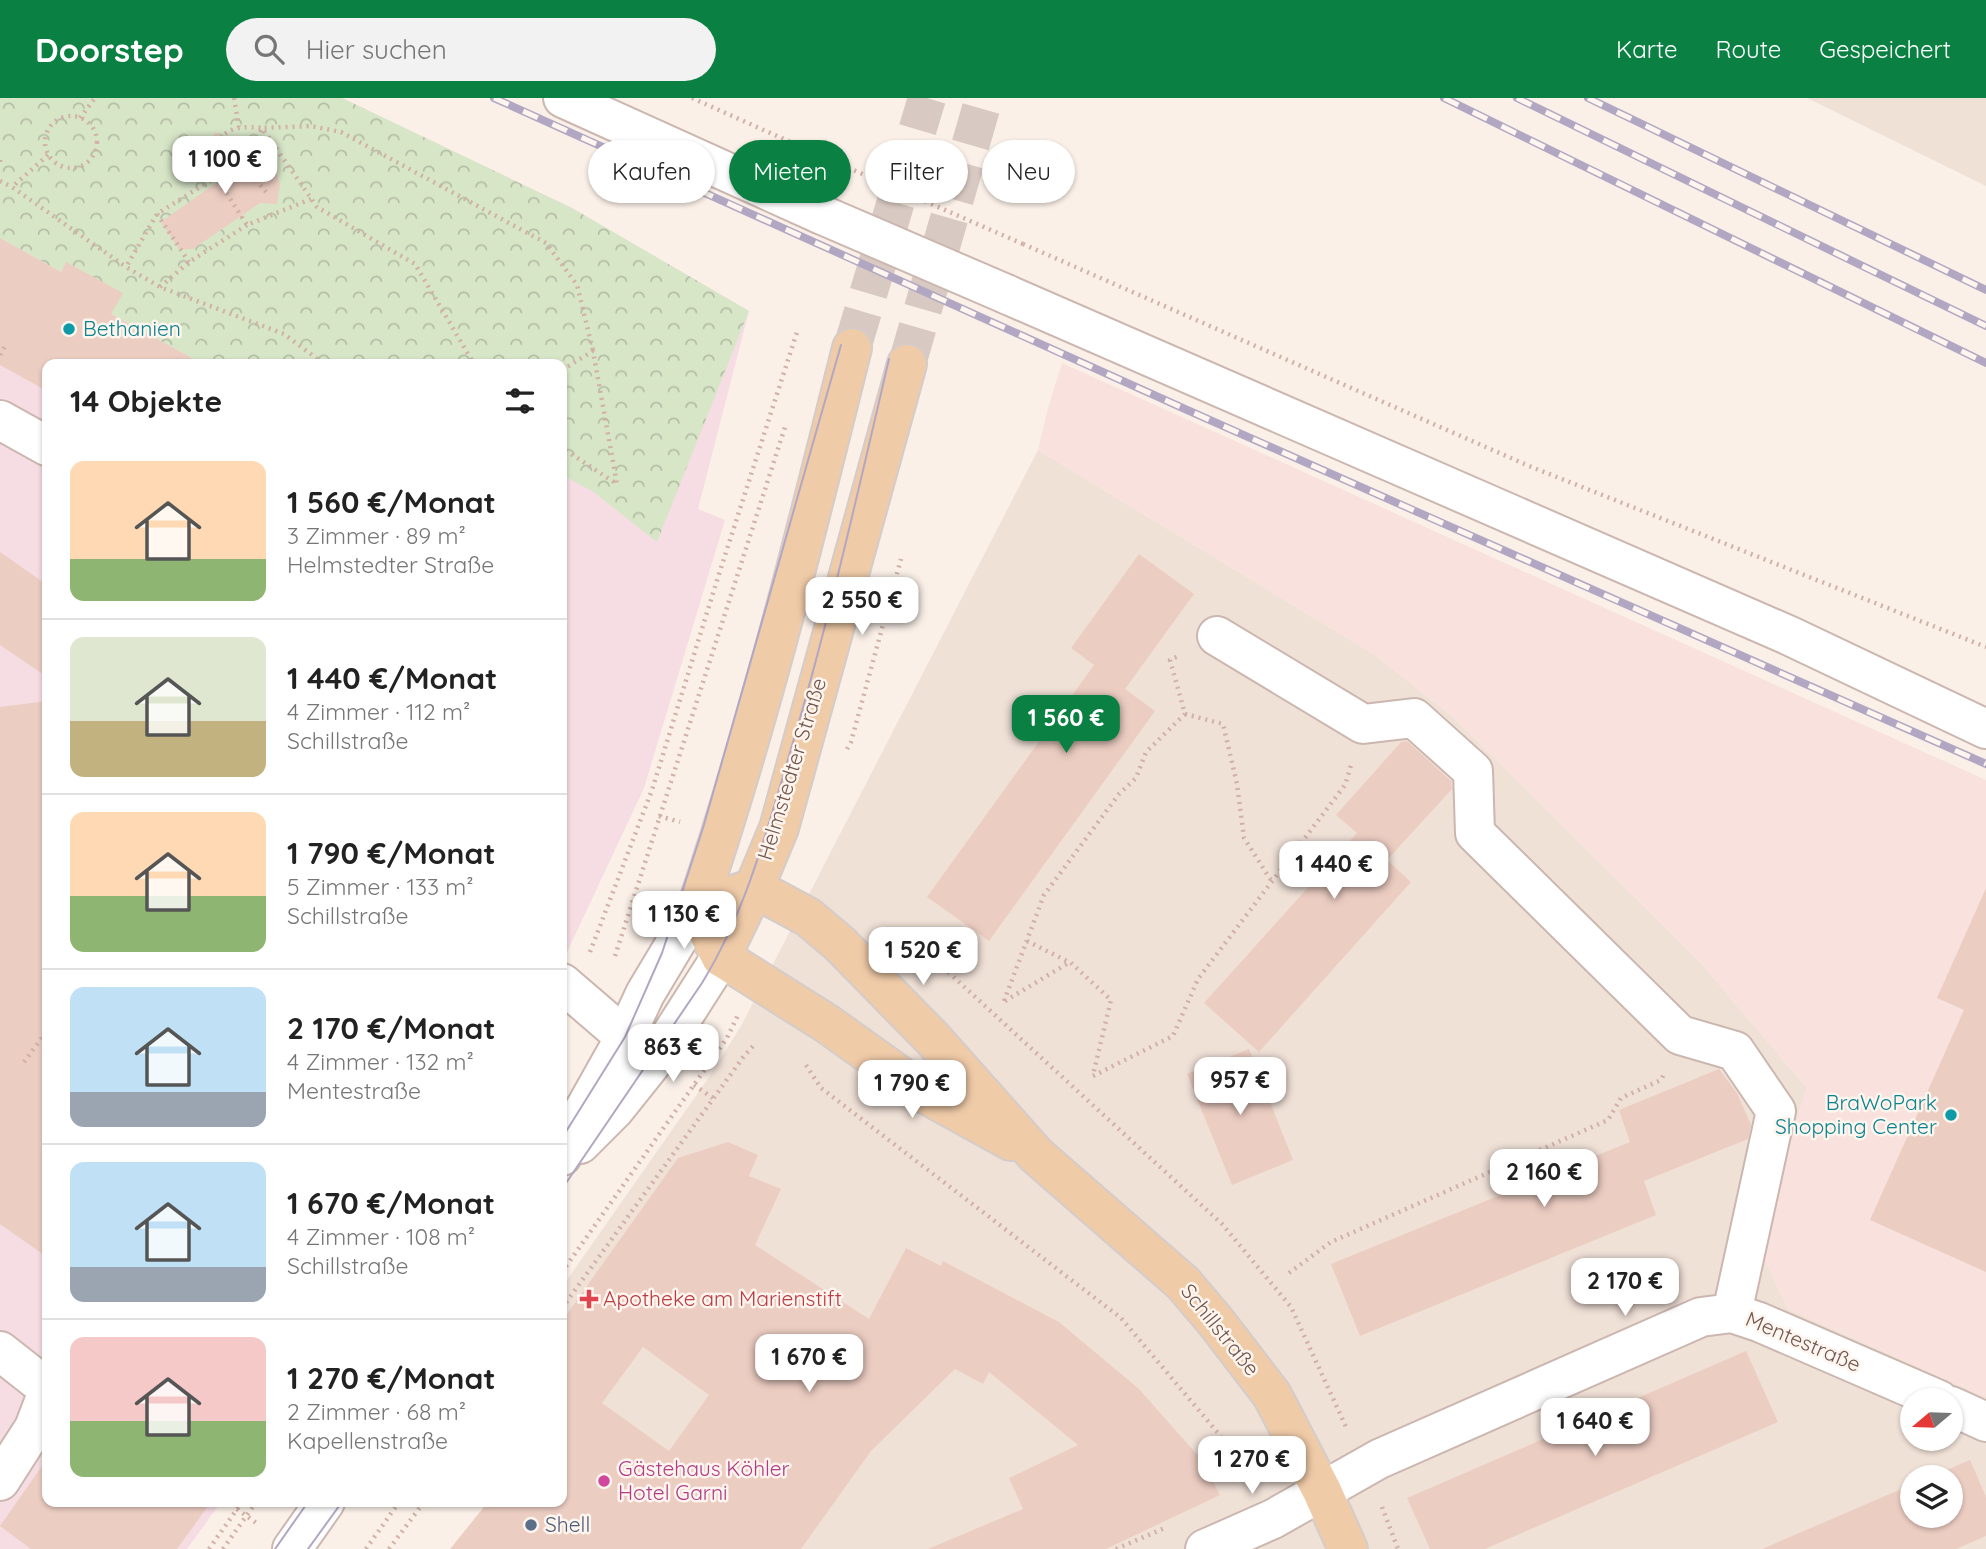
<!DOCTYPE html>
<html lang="de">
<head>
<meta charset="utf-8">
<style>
	body { margin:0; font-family:Quicksand,sans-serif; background:#f2f2f2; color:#222; height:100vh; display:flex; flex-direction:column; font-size:26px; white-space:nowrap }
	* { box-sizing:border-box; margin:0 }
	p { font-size:23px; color:#767676 }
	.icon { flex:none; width:38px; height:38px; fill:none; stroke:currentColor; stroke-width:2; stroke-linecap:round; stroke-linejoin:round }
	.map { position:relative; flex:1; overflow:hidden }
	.panel { position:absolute; left:42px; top:261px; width:525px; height:1148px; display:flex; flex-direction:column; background:#fff; border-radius:14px; box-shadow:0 2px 5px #0004 }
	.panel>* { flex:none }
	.banner { position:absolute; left:588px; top:42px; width:665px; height:63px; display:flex; gap:14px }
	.needle { width:46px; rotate:251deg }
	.buttons { position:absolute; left:1900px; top:1290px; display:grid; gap:14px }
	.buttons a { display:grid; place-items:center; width:63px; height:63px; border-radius:50%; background:#fff; box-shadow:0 2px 5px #0004; font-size:35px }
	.price { position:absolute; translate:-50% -60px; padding:0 16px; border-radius:14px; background:#fff; color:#222; font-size:23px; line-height:46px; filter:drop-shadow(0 2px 4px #0008) }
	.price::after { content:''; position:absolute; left:50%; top:42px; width:21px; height:16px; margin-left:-10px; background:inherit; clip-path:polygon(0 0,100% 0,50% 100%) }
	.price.active { background:#0b8043; color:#fff }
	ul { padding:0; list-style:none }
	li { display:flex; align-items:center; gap:21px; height:175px; padding:0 28px }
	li+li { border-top:2px solid #e0e0e0 }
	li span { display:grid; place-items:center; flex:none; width:196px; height:140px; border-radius:14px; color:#555 }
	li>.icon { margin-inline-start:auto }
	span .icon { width:84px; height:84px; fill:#fffc; stroke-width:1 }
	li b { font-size:30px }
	h2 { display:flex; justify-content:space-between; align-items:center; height:84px; padding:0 28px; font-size:30px }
	.chip { padding:0 24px; border-radius:32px; background:#fff; box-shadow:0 2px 5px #0004; font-size:24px; line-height:63px }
	.chip.active { background:#0b8043; color:#fff }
	header { display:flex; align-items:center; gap:42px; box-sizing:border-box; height:98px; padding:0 35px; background:#0b8043; color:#fff }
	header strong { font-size:33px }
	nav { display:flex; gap:38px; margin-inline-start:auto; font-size:24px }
	.search { width:490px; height:63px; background:#f2f2f2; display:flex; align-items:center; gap:18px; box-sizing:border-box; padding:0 24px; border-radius:38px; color:#767676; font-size:26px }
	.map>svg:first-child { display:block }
	.residential { fill:#f0e1d7; fill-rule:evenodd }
	.commercial { fill:#f9e1dd }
	.medical { fill:#f6dce3 }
	.park { fill:url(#park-crowns) }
	.building { fill:#eccdc2; fill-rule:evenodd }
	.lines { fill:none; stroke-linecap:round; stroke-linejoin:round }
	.major-tunnel { stroke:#d8cac2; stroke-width:38; stroke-dasharray:38 19; stroke-linecap:butt }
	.minor-casing { stroke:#cbb7af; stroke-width:42 }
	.major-casing { stroke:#d4ccca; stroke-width:42 }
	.path { stroke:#d1b0a6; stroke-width:4.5; stroke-dasharray:2 5; stroke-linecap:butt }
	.minor { stroke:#fff; stroke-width:38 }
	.major { stroke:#f0cba8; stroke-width:38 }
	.tram { stroke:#b2a7c2; stroke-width:2 }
	.rail-casing { stroke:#b2a7c2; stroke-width:8 }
	.rail { stroke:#fdf5ee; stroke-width:5; stroke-dasharray:16; stroke-linecap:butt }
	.minor-bridge-casing { stroke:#cbb7af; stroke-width:42; stroke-linecap:butt }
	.path-bridge { stroke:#d1b0a6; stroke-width:4.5; stroke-dasharray:2 5; stroke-linecap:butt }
	.minor-bridge { stroke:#fff; stroke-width:38 }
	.culture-dot { fill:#0f9aa8; stroke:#fdf5ee; stroke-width:2.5 }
	.health-dot { fill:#e0444e; stroke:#fdf5ee; stroke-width:2.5 }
	.hotel-dot { fill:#d1479c; stroke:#fdf5ee; stroke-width:2.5 }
	.service-dot { fill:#5c6f8a; stroke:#fdf5ee; stroke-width:2.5 }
	.labels { text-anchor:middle; stroke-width:5; stroke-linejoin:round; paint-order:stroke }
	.culture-label { font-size:21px; fill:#0d838f; stroke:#fdf5ee; text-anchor:start }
	.street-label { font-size:21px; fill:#71564f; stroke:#fdf5ee }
	.health-label { font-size:21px; fill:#be3a42; stroke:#fdf5ee; text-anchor:start }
	.hotel-label { font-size:21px; fill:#b23c85; stroke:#fdf5ee; text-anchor:start }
	.service-label { font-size:21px; fill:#4e5e75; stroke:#fdf5ee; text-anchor:start }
</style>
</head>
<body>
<header>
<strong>Doorstep</strong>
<div class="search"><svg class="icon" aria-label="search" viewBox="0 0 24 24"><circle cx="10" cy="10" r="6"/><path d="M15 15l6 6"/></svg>Hier suchen</div>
<nav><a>Karte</a><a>Route</a><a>Gespeichert</a></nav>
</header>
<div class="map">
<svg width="1986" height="1451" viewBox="0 0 1986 1451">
	<defs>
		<pattern id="park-crowns" width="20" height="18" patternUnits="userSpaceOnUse" patternTransform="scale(1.75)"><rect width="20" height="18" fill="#d8e6c8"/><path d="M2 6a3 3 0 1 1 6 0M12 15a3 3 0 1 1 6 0" fill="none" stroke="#b4bda5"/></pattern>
	</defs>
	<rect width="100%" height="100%" fill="#faf0e8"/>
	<!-- residential -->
	<g class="residential">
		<path d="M1807 0H1986V88Z"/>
		<path d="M1038 352 1375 557 1453 619 1699 863 1807 990 1757 1146 1788 1211 1986 1299V1451H625L562 1403V1189L707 982 741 928ZM1913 1302H1951V1340H1913ZM1913 1379H1951V1418H1913Z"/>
	</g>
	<!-- commercial -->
	<path class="commercial" d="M1062 265 1986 682V1299L1788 1211 1757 1146 1807 990 1699 863 1453 619 1375 557 1038 352 1048 310Z"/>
	<!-- medical -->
	<path class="medical" d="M0 0H342L572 110 749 213 698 411 725 422 644 690 562 865V266H47V1404H221L187 1451H0Z"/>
	<!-- park -->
	<path class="park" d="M0 0H342L572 110 749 213 657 444 592 393 562 377V266H203L111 216 66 165 61 174 0 140Z"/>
	<!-- building -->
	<g class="building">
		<path d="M214 34 257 55 276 74 280 86 277 106 260 105 193 151H179L161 124 226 78Z"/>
		<path d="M0 140 61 174 66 164 123 195 111 216 203 266H47V293L0 267Z"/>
		<path d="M0 454 47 487V579L0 547Z"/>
		<path d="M1139 456 1194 496 1125 591 1155 613 989 843 927 799 1094 567 1071 550Z"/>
		<path d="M47 603V1159L0 1126V609Z"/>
		<path d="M1407 643 1451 683 1452 691 1387 762 1411 784 1259 954 1204 905 1357 735 1336 717 1401 644Z"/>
		<path d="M1986 790V1174L1870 1122 1964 912 1937 900Z"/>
		<path d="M1249 951 1293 1062 1232 1087 1187 976Z"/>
		<path d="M1719 971 1737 995 1751 1027 1748 1041 1644 1083 1656 1117 1360 1238 1331 1166 1630 1044 1619 1012Z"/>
		<path d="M728 1044 758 1057 749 1078 781 1091 755 1147 869 1221 906 1150 941 1168 943 1163 1059 1224 1139 1291 1201 1361 1220 1397 1106 1451H928L1023 1411 1009 1380 1078 1347 989 1274 983 1286 955 1271 871 1353 801 1451H450L488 1404H562V1223L678 1060ZM643 1249 709 1297 669 1353 602 1305Z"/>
		<path d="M1746 1253 1778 1324 1485 1451H1430L1407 1400Z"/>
		<path d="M47 1361V1404H211L177 1451H31L0 1428Z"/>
		<path d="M1970 1362 1986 1399V1438L1956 1451H1762L1913 1386V1418H1951V1379H1930Z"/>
	</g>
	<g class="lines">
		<!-- major-tunnel -->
		<g class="major-tunnel">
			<path d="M852 250 927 0"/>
			<path d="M907 266 984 0"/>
		</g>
		<!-- minor casing -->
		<g class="minor-casing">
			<g id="minor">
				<path d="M563 0 820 116"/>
				<path d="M1006 196 1790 538 1986 631"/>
				<path d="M0 322 47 348"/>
				<path d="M1217 538 1363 626 1414 620 1473 673 1475 735 1680 937 1735 953 1776 1013 1732 1215"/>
				<path d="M562 885 625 939 648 950"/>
				<path d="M580 1046 615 1011 659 956 721 859"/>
				<path d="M562 1058 570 1037 625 939 645 896 697 809"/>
				<path d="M0 1253 47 1290"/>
				<path d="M1951 1308 1986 1324"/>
				<path d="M0 1383 34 1330 47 1296"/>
				<path d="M292 1451 325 1404"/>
				<path d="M1205 1451 1273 1421 1379 1361 1701 1219 1732 1215 1759 1224 1939 1302"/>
			</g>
		</g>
		<!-- major casing -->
		<g class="major-casing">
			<g id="major">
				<path d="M697 809 754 790 808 819 840 846 933 941 1036 1057 1183 1185 1216 1224 1272 1297 1322 1393 1348 1451"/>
				<path d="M697 809C759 626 805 438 852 250"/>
				<path d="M709 836 721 859 826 925 924 995 1011 1043"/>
				<path d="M721 859 754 790 779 730 907 266"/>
			</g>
		</g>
		<!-- path -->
		<g class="path">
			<path d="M234 0 239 29"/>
			<path d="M692 0 835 64"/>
			<circle cx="71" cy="44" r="26"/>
			<path d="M80 20 95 0"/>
			<path d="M48 57 12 89 126 169"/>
			<path d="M0 62V66"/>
			<path d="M216 79 210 57C223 31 233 27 262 30L317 109 415 166 474 266"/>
			<path d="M0 83 12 89"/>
			<path d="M266 94 225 45 241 41 257 42 262 30 311 28 341 34 546 145 577 187 593 253"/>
			<path d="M311 101 247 127 216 79 157 116 126 169 160 189 284 236 324 266"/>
			<path d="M157 116 189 164"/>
			<path d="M1023 146 1529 368 1986 549"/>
			<path d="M160 189 189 164 247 127"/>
			<path d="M0 257 5 248"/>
			<path d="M562 272 593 253 617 386 562 350"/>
			<path d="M1185 616 1223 626 1237 686 1244 740 1272 784"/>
			<path d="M847 651 851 644 901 461"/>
			<path d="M659 718 680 724"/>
			<path d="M1027 843 1069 864"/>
			<path d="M590 854 652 692 719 476 797 234"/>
			<path d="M615 858 786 326"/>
			<path d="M916 861 946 872 1222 1126 1291 1209 1347 1331"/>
			<path d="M1004 903 1044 797 1119 696 1136 680 1146 654 1185 616 1170 562 1180 557"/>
			<path d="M1005 903 1070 864 1111 902 1093 977"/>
			<path d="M24 964 47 933"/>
			<path d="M806 967 821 990 1121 1220 1218 1335 1253 1386"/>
			<path d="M1093 978 1173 938 1198 881 1345 687 1352 664"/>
			<path d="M694 987 713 1000"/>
			<path d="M562 1174 727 940 738 917"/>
			<path d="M1289 1175 1331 1144 1608 1022 1621 1000 1661 982 1664 976"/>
			<path d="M562 1210 744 958 755 946"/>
			<path d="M1382 1409 1398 1451"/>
			<path d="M237 1411 259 1427"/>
			<path d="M209 1451 242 1404"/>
			<path d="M223 1451 256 1404"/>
			<path d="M366 1451 399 1404"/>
			<path d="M389 1451 424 1404"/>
			<path d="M1116 1451 1167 1429"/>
		</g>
		<!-- minor -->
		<use href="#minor" class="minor"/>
		<!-- major -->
		<use href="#major" class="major"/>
		<!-- tram -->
		<g class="tram">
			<path d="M562 1040 625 939 662 855 703 730 841 247"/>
			<path d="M562 1091 702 885C745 815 766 736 789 658 828 527 858 394 889 261"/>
			<path d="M275 1451 308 1404"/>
			<path d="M308 1451 342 1404"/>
		</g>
		<!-- rail casing -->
		<g class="rail-casing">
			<g id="rail">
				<path d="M494 0 1185 311 1986 666"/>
				<path d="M1444 0 1986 265"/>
				<path d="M1517 0 1986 228"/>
				<path d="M1588 0 1986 192"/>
			</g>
		</g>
		<!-- rail -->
		<use href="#rail" class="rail"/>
		<!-- minor-bridge casing -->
		<g class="minor-bridge-casing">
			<path id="minor-bridge" d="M820 116 1006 196"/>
		</g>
		<!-- path-bridge -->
		<path class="path-bridge" d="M835 64 1023 146"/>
		<!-- minor-bridge -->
		<use href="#minor-bridge" class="minor-bridge"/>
	</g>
	<!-- markers -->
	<g class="culture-dot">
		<circle cx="69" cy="231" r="7"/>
		<circle cx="1951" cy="1017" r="7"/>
	</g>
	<path class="health-dot" d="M585.5 1190.5h7v7h7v7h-7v7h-7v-7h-7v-7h7z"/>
	<circle class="hotel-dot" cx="604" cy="1383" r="7"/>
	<circle class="service-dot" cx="531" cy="1427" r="7"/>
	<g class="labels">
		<!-- culture labels -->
		<g class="culture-label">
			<text x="83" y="238">Bethanien</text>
			<text x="1937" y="1012" text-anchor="end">BraWoPark<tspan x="1937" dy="24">Shopping Center</tspan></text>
		</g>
		<!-- street labels -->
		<g class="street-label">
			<text transform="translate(792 671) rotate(-73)" y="7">Helmstedter Straße</text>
			<text transform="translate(1220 1232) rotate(51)" y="7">Schillstraße</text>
			<text transform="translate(1803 1244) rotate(23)" y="7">Mentestraße</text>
		</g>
		<!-- health labels -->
		<g class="health-label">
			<text x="603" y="1208">Apotheke am Marienstift</text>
		</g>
		<!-- hotel labels -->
		<g class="hotel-label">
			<text x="618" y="1378">Gästehaus Köhler<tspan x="618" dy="24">Hotel Garni</tspan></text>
		</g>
		<!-- service labels -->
		<g class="service-label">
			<text x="545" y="1434">Shell</text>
		</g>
	</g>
</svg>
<div class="buttons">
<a><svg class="needle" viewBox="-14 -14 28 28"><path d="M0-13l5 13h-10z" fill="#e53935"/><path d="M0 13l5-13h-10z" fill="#767676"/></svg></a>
<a><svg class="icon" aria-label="layers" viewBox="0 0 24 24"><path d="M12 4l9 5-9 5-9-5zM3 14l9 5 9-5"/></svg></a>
</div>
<b class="price" style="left:225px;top:98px">1 100 €</b>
<b class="price" style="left:862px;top:539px">2 550 €</b>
<b class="price active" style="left:1066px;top:657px">1 560 €</b>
<b class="price" style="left:1334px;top:803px">1 440 €</b>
<b class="price" style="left:684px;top:853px">1 130 €</b>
<b class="price" style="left:923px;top:889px">1 520 €</b>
<b class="price" style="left:673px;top:986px">863 €</b>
<b class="price" style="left:1240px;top:1019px">957 €</b>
<b class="price" style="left:912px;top:1022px">1 790 €</b>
<b class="price" style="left:1544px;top:1111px">2 160 €</b>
<b class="price" style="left:1625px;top:1220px">2 170 €</b>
<b class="price" style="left:809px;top:1296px">1 670 €</b>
<b class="price" style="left:1595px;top:1360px">1 640 €</b>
<b class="price" style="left:1252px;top:1398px">1 270 €</b>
<div class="banner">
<a class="chip">Kaufen</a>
<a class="chip active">Mieten</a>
<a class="chip">Filter</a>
<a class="chip">Neu</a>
</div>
<section class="panel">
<h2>14 Objekte<svg class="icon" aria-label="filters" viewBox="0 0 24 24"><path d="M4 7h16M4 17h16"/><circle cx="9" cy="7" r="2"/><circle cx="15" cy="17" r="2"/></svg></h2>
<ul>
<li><span style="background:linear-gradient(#ffd9b3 70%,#8fb573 0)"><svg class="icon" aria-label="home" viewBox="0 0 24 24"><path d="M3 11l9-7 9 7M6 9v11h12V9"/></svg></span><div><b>1 560 €/Monat</b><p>3 Zimmer · 89 m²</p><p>Helmstedter Straße</p></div></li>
<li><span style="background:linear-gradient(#dfe7d0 60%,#c2b280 0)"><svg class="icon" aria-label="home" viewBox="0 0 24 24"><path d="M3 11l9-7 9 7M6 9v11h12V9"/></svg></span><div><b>1 440 €/Monat</b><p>4 Zimmer · 112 m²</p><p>Schillstraße</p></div></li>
<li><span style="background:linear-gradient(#ffd9b3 60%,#8fb573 0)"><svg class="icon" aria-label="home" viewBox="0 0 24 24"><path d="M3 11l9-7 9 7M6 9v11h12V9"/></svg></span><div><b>1 790 €/Monat</b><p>5 Zimmer · 133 m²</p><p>Schillstraße</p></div></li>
<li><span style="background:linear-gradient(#bfe0f5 75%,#9aa5b1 0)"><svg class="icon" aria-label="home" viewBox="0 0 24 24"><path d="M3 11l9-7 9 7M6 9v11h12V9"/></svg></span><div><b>2 170 €/Monat</b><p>4 Zimmer · 132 m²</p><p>Mentestraße</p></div></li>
<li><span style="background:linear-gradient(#bfe0f5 75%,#9aa5b1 0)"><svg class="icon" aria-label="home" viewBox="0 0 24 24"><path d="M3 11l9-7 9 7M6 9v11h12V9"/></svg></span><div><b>1 670 €/Monat</b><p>4 Zimmer · 108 m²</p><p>Schillstraße</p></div></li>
<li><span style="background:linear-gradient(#f6c9c9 60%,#8fb573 0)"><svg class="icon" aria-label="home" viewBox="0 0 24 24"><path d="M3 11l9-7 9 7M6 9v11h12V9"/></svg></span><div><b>1 270 €/Monat</b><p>2 Zimmer · 68 m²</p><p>Kapellenstraße</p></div></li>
</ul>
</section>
</div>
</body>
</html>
